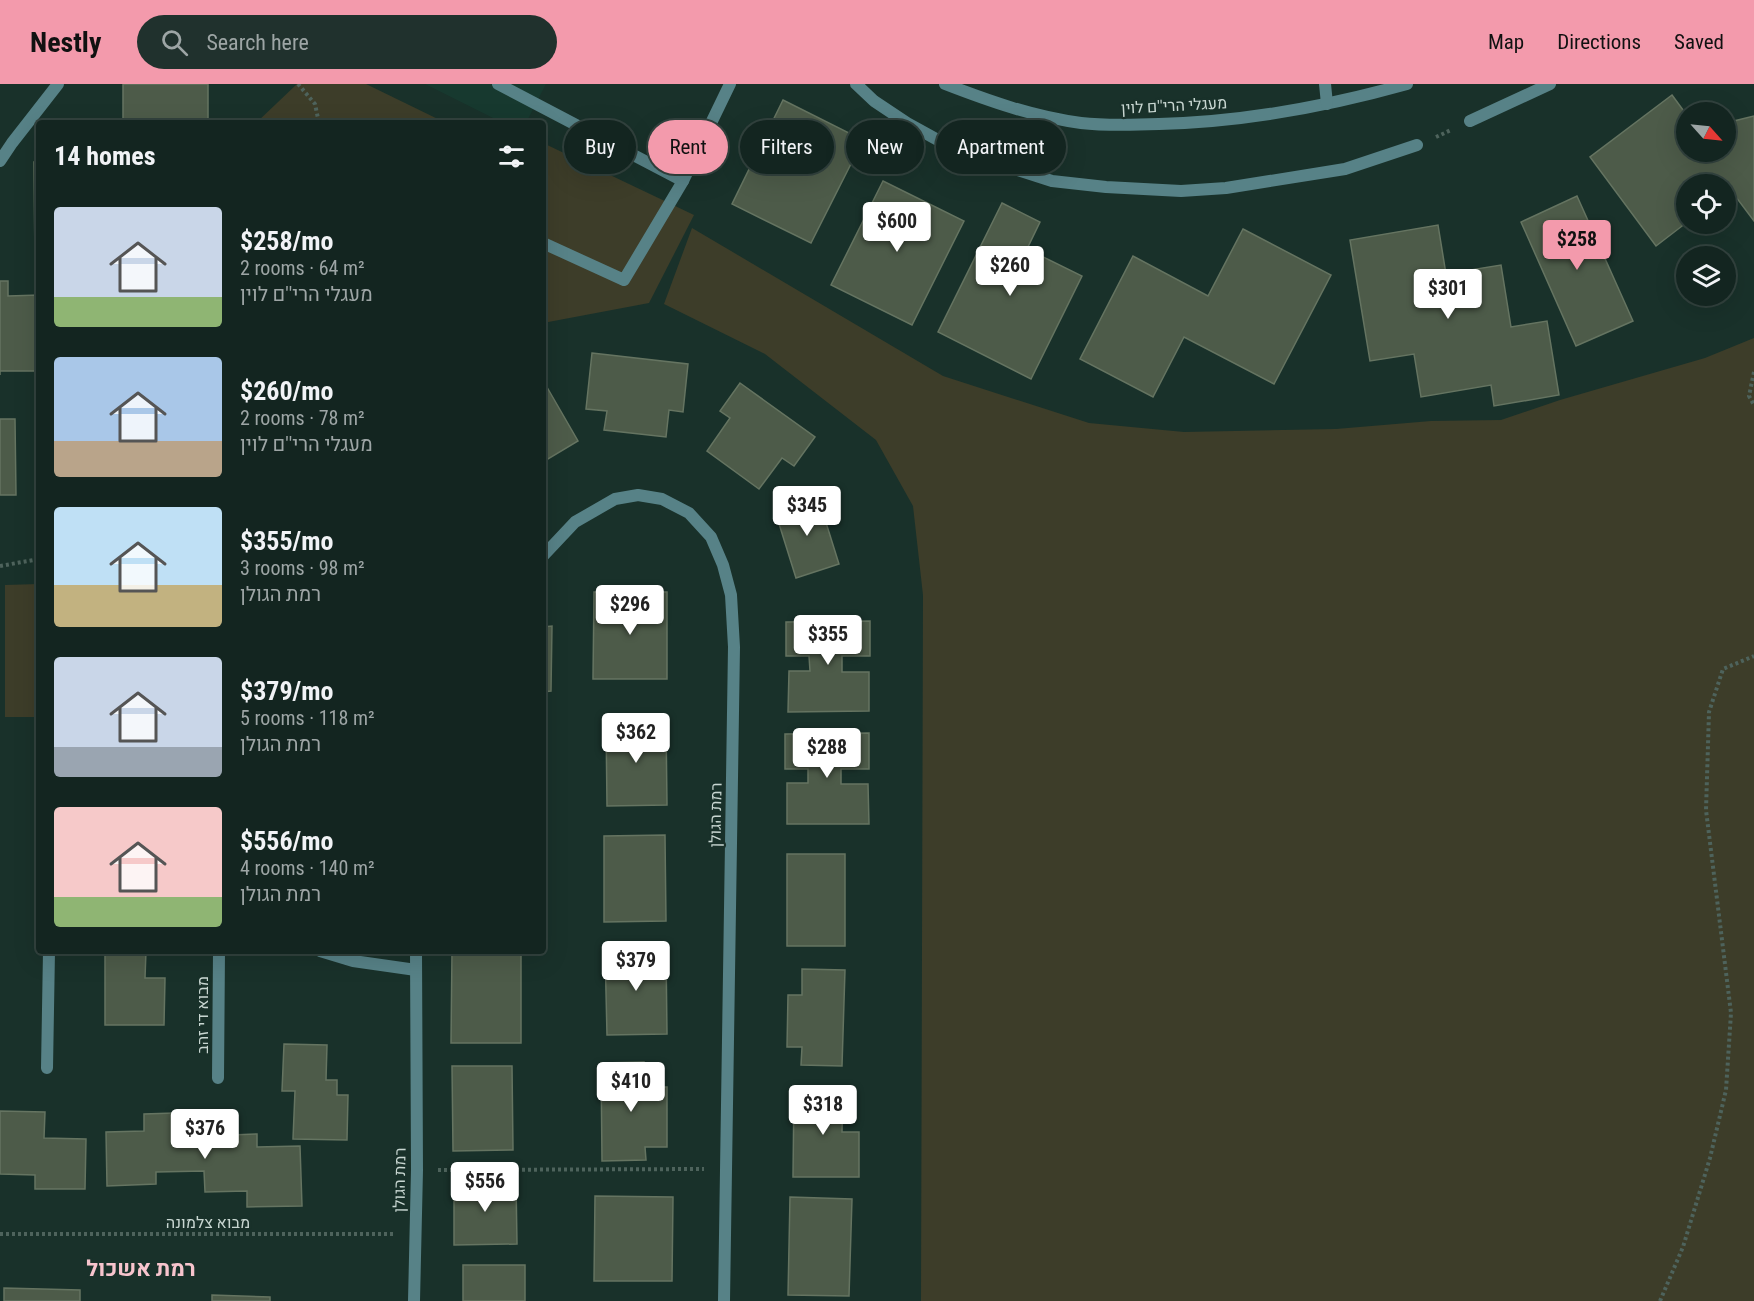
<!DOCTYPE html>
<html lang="en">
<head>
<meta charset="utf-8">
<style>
	body { margin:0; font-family:"Roboto Condensed",Heebo,sans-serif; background:#20312d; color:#f1f3f6; height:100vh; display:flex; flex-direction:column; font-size:22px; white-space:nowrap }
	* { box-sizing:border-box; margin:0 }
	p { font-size:20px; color:#9da5a5 }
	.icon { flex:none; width:33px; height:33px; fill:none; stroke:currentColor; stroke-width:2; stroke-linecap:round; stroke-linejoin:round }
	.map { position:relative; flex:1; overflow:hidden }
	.sheet { position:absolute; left:36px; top:36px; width:510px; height:834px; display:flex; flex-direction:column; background:#132520; border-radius:6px; box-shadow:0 6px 24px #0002,0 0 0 2px #32423e }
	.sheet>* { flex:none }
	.top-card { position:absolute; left:564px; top:36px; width:570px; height:54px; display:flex; gap:12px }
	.needle { width:39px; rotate:117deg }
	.tools { position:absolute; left:1676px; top:18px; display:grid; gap:12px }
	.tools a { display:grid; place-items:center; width:60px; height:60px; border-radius:50%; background:#132520; box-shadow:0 6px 24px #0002,0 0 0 2px #32423e; font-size:30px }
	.price { position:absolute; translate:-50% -51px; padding:0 14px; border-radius:6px; background:#fff; color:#222; font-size:20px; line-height:39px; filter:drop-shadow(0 2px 3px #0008) }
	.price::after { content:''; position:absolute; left:50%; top:36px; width:18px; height:14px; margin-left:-9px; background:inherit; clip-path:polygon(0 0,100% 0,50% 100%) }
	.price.current { background:#f39aac; color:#111 }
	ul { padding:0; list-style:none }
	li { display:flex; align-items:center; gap:18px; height:150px; padding:0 18px }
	li span { display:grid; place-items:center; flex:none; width:168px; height:120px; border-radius:6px; color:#555 }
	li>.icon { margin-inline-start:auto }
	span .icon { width:72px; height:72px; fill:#fffc; stroke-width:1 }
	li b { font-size:26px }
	h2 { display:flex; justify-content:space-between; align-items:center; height:72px; padding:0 18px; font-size:26px }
	.pill { padding:0 21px; border-radius:27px; background:#132520; box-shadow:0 6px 24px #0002,0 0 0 2px #32423e; font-size:21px; line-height:54px }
	.pill.current { background:#f39aac; color:#111 }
	header { display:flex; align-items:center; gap:36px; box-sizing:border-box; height:84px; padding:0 30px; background:#f39aac; color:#111 }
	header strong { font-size:28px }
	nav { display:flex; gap:33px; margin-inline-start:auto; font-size:21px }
	.search { width:420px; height:54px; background:#20312d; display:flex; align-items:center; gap:15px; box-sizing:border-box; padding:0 21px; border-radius:33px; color:#9da5a5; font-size:22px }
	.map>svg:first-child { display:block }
	.built { fill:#17392f }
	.green { fill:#3d3d29 }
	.building { fill:#4d5b49; stroke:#657461; stroke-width:1.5 }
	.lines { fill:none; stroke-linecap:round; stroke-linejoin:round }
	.path { stroke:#4e635c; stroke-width:4; stroke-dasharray:3 3; stroke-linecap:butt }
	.lane { stroke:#578287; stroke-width:12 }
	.street { stroke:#578287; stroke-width:12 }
	.labels { text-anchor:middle; stroke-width:4.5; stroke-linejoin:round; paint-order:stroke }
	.street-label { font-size:16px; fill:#c8d6d1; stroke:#19312a }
	.district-label { font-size:22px; font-weight:bold; fill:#f7c4cd; stroke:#19312a }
</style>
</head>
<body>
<header>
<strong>Nestly</strong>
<div class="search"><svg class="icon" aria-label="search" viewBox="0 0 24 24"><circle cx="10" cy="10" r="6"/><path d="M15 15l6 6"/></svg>Search here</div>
<nav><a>Map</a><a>Directions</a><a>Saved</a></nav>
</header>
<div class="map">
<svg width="1754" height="1217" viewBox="0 0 1754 1217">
	<rect width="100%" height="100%" fill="#19312a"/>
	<!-- built -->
	<path class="built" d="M425 0H546L526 39H503Z"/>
	<!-- green -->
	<g class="green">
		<path d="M297 0H366L446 39H256Z"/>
		<path d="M543 59 694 131 649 219 543 239Z"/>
		<path d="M692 144 943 292 1089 339 1184 348 1336 345 1431 337 1501 336 1560 316 1705 274 1754 254V1217H921L923 511 913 422 876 356 765 270 664 220Z"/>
		<path d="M39 500V633H5V501Z"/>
	</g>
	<!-- building -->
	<g class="building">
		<rect x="123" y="0" width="85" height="39"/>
		<path d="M1672 11 1686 30V68H1714L1718 73 1721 68H1725V58L1734 37 1754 32V137L1730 105 1725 109V100H1686V139L1656 162 1590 73Z"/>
		<path d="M783 16 863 56 811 159 732 120Z"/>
		<path d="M34 78H39V178H35Z"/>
		<path d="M883 97 964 137 912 241 831 201Z"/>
		<path d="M1577 112 1633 237 1576 262 1521 138Z"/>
		<path d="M1002 119 1040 138 1027 165 1082 192 1031 295 938 248Z"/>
		<path d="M1438 141 1446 190 1501 181 1511 243 1547 237 1559 311 1494 322 1491 301 1421 313 1414 270 1370 277 1350 156Z"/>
		<path d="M1243 145 1331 191 1274 300 1184 253 1153 313 1080 275 1133 172 1208 212Z"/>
		<path d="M0 197H8V212L39 211V287H0V291Z"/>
		<path d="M592 269 688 280 683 328 669 326 666 353 604 346 607 327 586 325Z"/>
		<path d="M544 298 578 357 543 378V299Z"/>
		<path d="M740 299 815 353 794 382 782 374 759 405 707 367 730 334 720 327Z"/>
		<path d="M0 335H15L16 411H0Z"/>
		<path d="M818 413 839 480 796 494 775 427Z"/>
		<path d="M594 508H667V595H593Z"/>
		<path d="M870 537V572H842V588H869V627L788 628 789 587H810L809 572H786V538Z"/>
		<path d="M552 542 551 607 543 608V543Z"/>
		<path d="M666 637 667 721 607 722 606 638Z"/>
		<path d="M869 649V685H841V700H868L869 740H787V699H808V685H785V650Z"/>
		<path d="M665 751 666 837 604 838V752Z"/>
		<rect x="787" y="770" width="58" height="92"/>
		<path d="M666 865 667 950 607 951 605 866Z"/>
		<path d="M105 867H146L145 894H165L164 941H105Z"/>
		<path d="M452 867H521V959H451Z"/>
		<path d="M802 885 845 886 842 982 801 981 802 963H787L788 911H802Z"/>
		<path d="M284 960 327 961 326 996H337V1011H348L347 1056 293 1055 295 1007H282Z"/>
		<path d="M644 978V1003H667V1063H645L646 1076 602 1077 601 979Z"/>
		<path d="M452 982H512L513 1066 453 1067Z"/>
		<path d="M794 1005 843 1006 842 1048H859V1093H793Z"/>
		<path d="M0 1027 45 1028 44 1054 86 1055 85 1105H35V1091L0 1090Z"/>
		<path d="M206 1028V1052L257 1050V1063L300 1062 302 1122 247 1123V1107L205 1108 204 1087 156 1088V1100L107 1102 106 1048 144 1047V1030Z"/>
		<path d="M516 1097 517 1160 454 1161V1098Z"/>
		<path d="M595 1112 673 1113 672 1197H594Z"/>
		<path d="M790 1113 852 1115 849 1212 788 1211Z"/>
		<rect x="463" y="1181" width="62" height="36"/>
		<path d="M4 1204 80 1206V1217H4Z"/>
		<path d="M212 1211 270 1213V1217H212Z"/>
	</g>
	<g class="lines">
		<!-- path -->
		<g class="path">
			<path d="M298 0 315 20 319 39"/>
			<path d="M1436 53 1451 46"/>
			<path d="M1754 288 1749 312 1754 321"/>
			<path d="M0 482 39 475"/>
			<path d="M438 1086 704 1085"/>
			<path d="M0 1150H393"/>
			<path d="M1660 1217 1683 1163 1710 1074 1726 1006 1731 929 1706 726 1709 628 1723 585 1754 572"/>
		</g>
		<!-- lane -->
		<g class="lane">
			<path d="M498 0 683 97 730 0"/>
			<path d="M856 0 874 17 907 39 956 66 1052 97 1106 103 1181 107 1226 104 1345 85 1417 61"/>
			<path d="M1470 37 1550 0"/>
			<path d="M0 77 12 59 58 0"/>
			<path d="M543 159 624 196 683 97"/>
			<path d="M47 984 49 867"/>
		</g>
		<!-- street -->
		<g class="street">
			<path d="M945 0C989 17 1034 33 1081 39 1107 42 1133 41 1159 40 1244 38 1325 23 1407 0"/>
			<path d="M1325 0 1327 20"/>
			<path d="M543 472 575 438 615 415 638 411 662 415 689 429 711 453 723 481 731 511 734 563 724 1217"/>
			<path d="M320 867 353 877 416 886"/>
			<path d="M218 994 219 867"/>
			<path d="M414 1217 417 1086 416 867"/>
		</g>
	</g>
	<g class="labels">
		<!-- street labels -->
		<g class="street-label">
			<text transform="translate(1174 21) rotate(-3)" y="6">מעגלי הרי''ם לוין</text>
			<text transform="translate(715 731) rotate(-89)" y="6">רמת הגולן</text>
			<text transform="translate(202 931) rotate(-90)" y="6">מבוא די זהב</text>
			<text transform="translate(399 1096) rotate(-89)" y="6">רמת הגולן</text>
			<text x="208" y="1144">מבוא צלמונה</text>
		</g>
		<!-- district labels -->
		<g class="district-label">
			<text x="141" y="1192">רמת אשכול</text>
		</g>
	</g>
</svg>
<div class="tools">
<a><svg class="needle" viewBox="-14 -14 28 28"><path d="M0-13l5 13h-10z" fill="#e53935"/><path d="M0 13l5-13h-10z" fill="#9da5a5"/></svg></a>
<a><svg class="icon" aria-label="locate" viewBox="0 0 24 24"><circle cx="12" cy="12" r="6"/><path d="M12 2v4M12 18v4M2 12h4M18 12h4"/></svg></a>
<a><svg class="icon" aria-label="layers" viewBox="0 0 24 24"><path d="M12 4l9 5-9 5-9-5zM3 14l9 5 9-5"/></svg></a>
</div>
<b class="price" style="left:897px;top:169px">$600</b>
<b class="price current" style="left:1577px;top:187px">$258</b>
<b class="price" style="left:1010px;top:213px">$260</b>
<b class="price" style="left:1448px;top:236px">$301</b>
<b class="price" style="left:807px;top:453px">$345</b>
<b class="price" style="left:630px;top:552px">$296</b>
<b class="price" style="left:828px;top:582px">$355</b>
<b class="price" style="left:636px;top:680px">$362</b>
<b class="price" style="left:827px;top:695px">$288</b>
<b class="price" style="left:636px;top:908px">$379</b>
<b class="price" style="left:631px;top:1029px">$410</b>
<b class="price" style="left:823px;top:1052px">$318</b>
<b class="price" style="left:205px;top:1076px">$376</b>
<b class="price" style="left:485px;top:1129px">$556</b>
<div class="top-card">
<a class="pill">Buy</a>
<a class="pill current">Rent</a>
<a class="pill">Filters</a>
<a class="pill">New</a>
<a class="pill">Apartment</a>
</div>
<section class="sheet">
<h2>14 homes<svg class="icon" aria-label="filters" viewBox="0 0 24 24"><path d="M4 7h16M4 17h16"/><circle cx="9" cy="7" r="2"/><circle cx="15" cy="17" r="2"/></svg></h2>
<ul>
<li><span style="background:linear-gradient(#c9d6e8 75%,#8fb573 0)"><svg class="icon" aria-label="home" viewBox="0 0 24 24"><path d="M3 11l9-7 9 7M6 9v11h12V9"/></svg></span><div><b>$258/mo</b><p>2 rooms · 64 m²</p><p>מעגלי הרי''ם לוין</p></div></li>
<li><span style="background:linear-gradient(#a9c7e8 70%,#b9a48a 0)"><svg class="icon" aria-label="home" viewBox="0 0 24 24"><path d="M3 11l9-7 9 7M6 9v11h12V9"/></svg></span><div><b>$260/mo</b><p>2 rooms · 78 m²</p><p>מעגלי הרי''ם לוין</p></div></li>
<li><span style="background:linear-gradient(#bfe0f5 65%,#c2b280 0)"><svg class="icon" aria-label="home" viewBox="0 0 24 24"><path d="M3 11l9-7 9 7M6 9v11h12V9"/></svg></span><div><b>$355/mo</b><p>3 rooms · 98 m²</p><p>רמת הגולן</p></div></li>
<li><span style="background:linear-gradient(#c9d6e8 75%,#9aa5b1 0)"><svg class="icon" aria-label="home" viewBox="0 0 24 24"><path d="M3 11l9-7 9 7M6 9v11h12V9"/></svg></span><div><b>$379/mo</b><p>5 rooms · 118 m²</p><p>רמת הגולן</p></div></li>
<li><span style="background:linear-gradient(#f6c9c9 75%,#8fb573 0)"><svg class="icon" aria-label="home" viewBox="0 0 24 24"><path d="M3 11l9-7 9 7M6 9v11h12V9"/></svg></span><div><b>$556/mo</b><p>4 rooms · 140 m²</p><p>רמת הגולן</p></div></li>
</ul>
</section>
</div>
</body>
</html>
